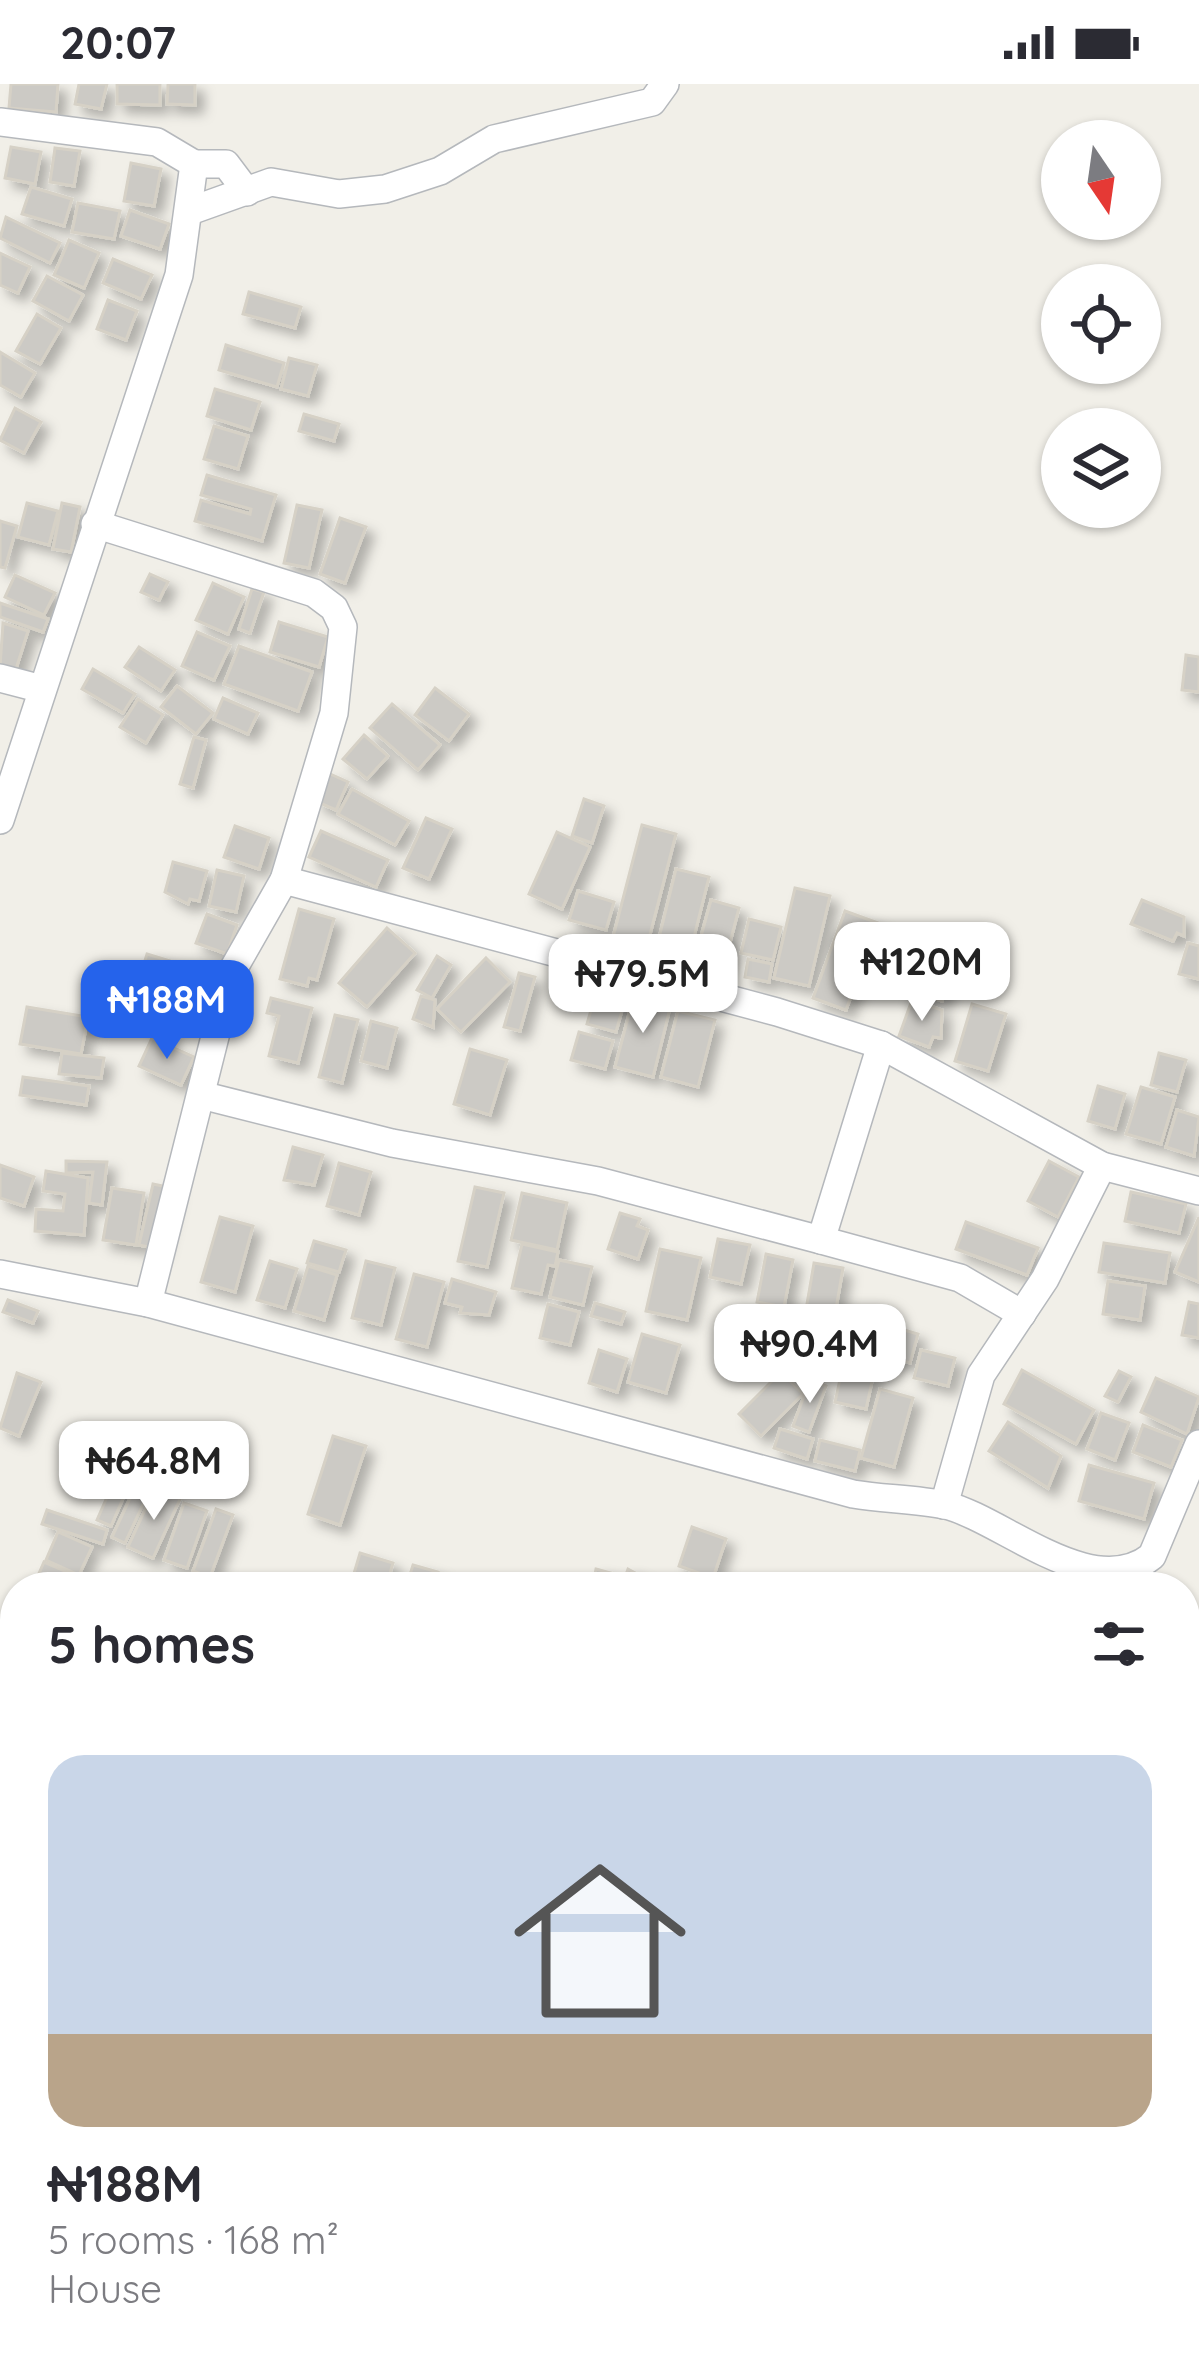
<!DOCTYPE html>
<html lang="en">
<head>
<meta charset="utf-8">
<style>
	body { margin:0; font-family:Quicksand,sans-serif; background:#f2f2f3; color:#2b2b33; height:100vh; display:flex; flex-direction:column; font-size:45px; white-space:nowrap }
	* { box-sizing:border-box; margin:0 }
	p { font-size:39px; color:#7c7c81 }
	.icon { flex:none; width:66px; height:66px; fill:none; stroke:currentColor; stroke-width:2; stroke-linecap:round; stroke-linejoin:round }
	.map { position:relative; flex:1; overflow:hidden }
	.panel { position:absolute; left:0px; top:1488px; width:1200px; height:804px; display:flex; flex-direction:column; background:#fff; border-radius:48px 48px 0 0; box-shadow:0 3px 9px #0004 }
	.panel>* { flex:none }
	.needle { width:78px; rotate:167deg }
	.fabs { position:absolute; left:1041px; top:36px; display:grid; gap:24px }
	.fabs a { display:grid; place-items:center; width:120px; height:120px; border-radius:50%; background:#fff; box-shadow:0 3px 9px #0004; font-size:60px }
	.price { position:absolute; translate:-50% -102px; padding:0 27px; border-radius:24px; background:#fff; color:#222; font-size:39px; line-height:78px; filter:drop-shadow(0 3px 6px #0008) }
	.price::after { content:''; position:absolute; left:50%; top:72px; width:36px; height:27px; margin-left:-18px; background:inherit; clip-path:polygon(0 0,100% 0,50% 100%) }
	.price.selected { background:#2563eb; color:#fff }
	ul { padding:0; list-style:none }
	li { display:grid; align-content:center; gap:24px; height:636px; padding:0 48px }
	li span { display:grid; place-items:center; height:372px; border-radius:36px; color:#555 }
	li>.icon { margin-inline-start:auto }
	span .icon { width:216px; height:216px; fill:#fffc; stroke-width:1 }
	li b { font-size:51px }
	h2 { display:flex; justify-content:space-between; align-items:center; height:144px; padding:0 48px; font-size:51px }
	.status { display:flex; justify-content:space-between; align-items:center; height:84px; padding:0 60px; background:#fff; direction:ltr }
	.status svg { height:33px; fill:currentColor }
	.map>svg:first-child { display:block }
	.building { fill:#cccac5; stroke:#d6d1c6; stroke-width:3; filter:url(#shadow) }
	.lines { fill:none; stroke-linecap:round; stroke-linejoin:round }
	.minor-casing { stroke:#b5b8bc; stroke-width:30 }
	.minor { stroke:#fff; stroke-width:27 }
</style>
</head>
<body>
<div class="status"><b>20:07</b><svg viewBox="0 0 49 12"><path d="M0 12V9h3v3zM5 12V6h3v6zM10 12V3h3v9zM15 12V0h3v12zM26 1h20v11H26zM47 4h2v5h-2z"/></svg></div>
<div class="map">
<svg width="1199" height="2292" viewBox="0 0 1199 2292">
	<defs>
		<filter id="shadow"><feDropShadow dx="8" dy="8" stdDeviation="6" flood-color="#0004"/></filter>
	</defs>
	<rect width="100%" height="100%" fill="#f1efe8"/>
	<!-- building -->
	<g class="building">
		<path d="M11 0H58L56 28 9 24Z"/>
		<path d="M79 0H107L101 25 75 20Z"/>
		<path d="M117 0H160V21L117 20Z"/>
		<path d="M168 0H195V21L167 20Z"/>
		<path d="M11 63 41 68 35 100 5 94Z"/>
		<path d="M55 64 80 67 74 102 50 98Z"/>
		<path d="M131 79 161 85 154 122 124 117Z"/>
		<path d="M31 103 72 115 64 142 22 130Z"/>
		<path d="M78 119 120 127 114 155 72 148Z"/>
		<path d="M130 126 169 140 160 165 121 152Z"/>
		<path d="M6 133 60 159 50 179 0 154Z"/>
		<path d="M69 156 99 169 84 204 54 191Z"/>
		<path d="M0 169 30 183 18 209 0 201Z"/>
		<path d="M113 175 152 191 141 215 103 199Z"/>
		<path d="M47 192 83 211 69 237 33 217Z"/>
		<path d="M249 208 301 223 295 244 243 230Z"/>
		<path d="M108 216 137 227 126 256 97 245Z"/>
		<path d="M37 230 61 244 40 280 16 267Z"/>
		<path d="M226 261 284 279 277 303 219 286Z"/>
		<path d="M0 268 35 289 21 313 0 301Z"/>
		<path d="M289 274 317 281 308 312 281 305Z"/>
		<path d="M215 305 260 318 251 346 207 332Z"/>
		<path d="M15 324 41 338 24 369 0 356Z"/>
		<path d="M304 330 339 340 334 357 299 347Z"/>
		<path d="M214 342 248 352 238 385 204 375Z"/>
		<path d="M207 391 276 411 262 457 195 437 201 416 250 430 251 425 201 411Z"/>
		<path d="M27 419 58 427 49 461 18 453Z"/>
		<path d="M62 419 80 423 71 468 53 465Z"/>
		<path d="M297 421 322 426 309 484 284 479Z"/>
		<path d="M340 434 366 443 345 499 320 490Z"/>
		<path d="M0 437 17 442 5 484 0 483Z"/>
		<path d="M150 490 168 498 159 516 141 508Z"/>
		<path d="M15 491 55 509 44 531 5 513Z"/>
		<path d="M213 499 244 513 228 550 196 536Z"/>
		<path d="M252 505 264 508 250 549 239 545Z"/>
		<path d="M0 519 48 535 43 548 0 533Z"/>
		<path d="M279 538 328 553 319 583 270 568Z"/>
		<path d="M3 539 28 547 15 588 0 583Z"/>
		<path d="M197 548 230 562 214 596 182 582Z"/>
		<path d="M239 562 312 588 298 627 224 600Z"/>
		<path d="M139 563 175 586 161 607 125 583Z"/>
		<path d="M1186 571 1199 573V608L1182 606Z"/>
		<path d="M93 585 135 610 123 629 82 605Z"/>
		<path d="M177 602 213 629 196 650 161 623Z"/>
		<path d="M435 604 469 630 449 657 415 631Z"/>
		<path d="M223 614 258 629 248 650 214 635Z"/>
		<path d="M138 615 163 631 146 659 120 643Z"/>
		<path d="M392 620 440 661 418 686 370 644Z"/>
		<path d="M364 651 388 672 367 695 343 675Z"/>
		<path d="M194 653 206 656 193 704 180 700Z"/>
		<path d="M328 689 348 698 336 726 315 717Z"/>
		<path d="M352 705 409 737 395 761 338 730Z"/>
		<path d="M584 715 604 722 592 759 572 752Z"/>
		<path d="M426 734 452 745 429 795 403 784Z"/>
		<path d="M642 741 676 750 645 870 611 861Z"/>
		<path d="M235 742 269 754 259 785 224 773Z"/>
		<path d="M321 747 388 776 376 803 309 773Z"/>
		<path d="M557 748 590 763 562 825 529 810Z"/>
		<path d="M173 778 207 787 199 817 190 815 188 820 165 808Z"/>
		<path d="M676 785 709 793 690 869 657 862Z"/>
		<path d="M217 786 244 792 236 828 209 822Z"/>
		<path d="M795 804 830 812 809 902 774 894Z"/>
		<path d="M578 807 614 818 606 846 569 836Z"/>
		<path d="M711 816 739 824 724 882 695 874Z"/>
		<path d="M1142 816 1184 833V852L1177 849 1173 857 1131 840Z"/>
		<path d="M299 825 334 835 317 896 309 894 307 902 280 895Z"/>
		<path d="M845 827 878 839 846 926 813 914Z"/>
		<path d="M207 830 237 841 227 870 196 859Z"/>
		<path d="M749 835 781 843 773 876 741 869Z"/>
		<path d="M387 844 415 869 367 923 339 899Z"/>
		<path d="M1188 859 1199 862V895L1179 890Z"/>
		<path d="M147 870 180 880 163 935 130 924Z"/>
		<path d="M926 870 955 879 942 917 913 907Z"/>
		<path d="M437 872 451 881 432 914 417 906Z"/>
		<path d="M486 874 510 898 461 948 437 925Z"/>
		<path d="M748 875 772 880 769 898 745 893Z"/>
		<path d="M519 889 535 893 520 947 504 943Z"/>
		<path d="M597 905 626 912 616 948 587 940Z"/>
		<path d="M634 911 671 920 653 993 615 983Z"/>
		<path d="M421 912 435 916 433 943 413 935Z"/>
		<path d="M271 914 312 924 298 979 269 972 279 932 267 929Z"/>
		<path d="M912 916 942 926 941 954 933 953 929 963 899 952Z"/>
		<path d="M972 920 1006 930 988 987 955 977Z"/>
		<path d="M27 923 88 933 81 970 20 960Z"/>
		<path d="M678 927 715 936 698 1003 661 993Z"/>
		<path d="M335 931 358 936 342 999 319 993Z"/>
		<path d="M371 937 397 944 387 984 361 977Z"/>
		<path d="M579 948 613 957 605 985 571 976Z"/>
		<path d="M152 954 194 973 181 1001 139 982Z"/>
		<path d="M470 965 507 976 490 1031 454 1020Z"/>
		<path d="M62 969 104 974 101 994 59 990Z"/>
		<path d="M1159 969 1186 976 1177 1008 1151 1001Z"/>
		<path d="M23 993 89 1002 86 1021 20 1011Z"/>
		<path d="M1098 1002 1125 1010 1115 1045 1088 1037Z"/>
		<path d="M1141 1003 1175 1013 1161 1060 1126 1050Z"/>
		<path d="M1177 1026 1199 1033 1194 1072 1166 1063Z"/>
		<path d="M293 1063 323 1071 314 1101 284 1096Z"/>
		<path d="M66 1077 107 1078 102 1121 89 1119 93 1088 66 1089Z"/>
		<path d="M1049 1077 1079 1093 1058 1133 1028 1117Z"/>
		<path d="M339 1079 371 1088 359 1131 327 1122Z"/>
		<path d="M0 1081 34 1093 24 1122 0 1114Z"/>
		<path d="M46 1087 88 1094 84 1151 35 1147 36 1125 63 1127 65 1110 43 1107Z"/>
		<path d="M153 1100 172 1104 158 1165 139 1161Z"/>
		<path d="M475 1103 504 1109 487 1183 458 1177Z"/>
		<path d="M112 1104 144 1109 136 1161 103 1156Z"/>
		<path d="M1131 1108 1186 1120 1179 1149 1125 1137Z"/>
		<path d="M522 1109 567 1119 557 1166 511 1156Z"/>
		<path d="M620 1129 640 1135 637 1142 648 1146 638 1175 608 1165Z"/>
		<path d="M220 1133 253 1142 235 1208 201 1198Z"/>
		<path d="M1199 1133V1198L1175 1188Z"/>
		<path d="M966 1138 1038 1164 1027 1191 956 1165Z"/>
		<path d="M718 1155 750 1161 741 1200 710 1193Z"/>
		<path d="M314 1157 346 1166 339 1188 307 1179Z"/>
		<path d="M1104 1159 1170 1169 1165 1199 1099 1188Z"/>
		<path d="M522 1160 558 1168 555 1182 548 1181 541 1210 512 1204Z"/>
		<path d="M660 1165 701 1174 687 1236 646 1227Z"/>
		<path d="M766 1170 793 1176 784 1223 757 1218Z"/>
		<path d="M559 1176 592 1183 583 1221 550 1213Z"/>
		<path d="M270 1177 297 1185 285 1224 257 1216Z"/>
		<path d="M366 1177 395 1184 381 1241 352 1234Z"/>
		<path d="M814 1179 843 1184 833 1242 804 1237Z"/>
		<path d="M308 1182 337 1191 324 1236 294 1227Z"/>
		<path d="M414 1190 444 1198 427 1263 396 1255Z"/>
		<path d="M452 1195 496 1208 489 1231 460 1229 462 1223 445 1219Z"/>
		<path d="M1108 1197 1145 1202 1140 1236 1103 1230Z"/>
		<path d="M8 1216 38 1227 33 1239 3 1228Z"/>
		<path d="M1189 1218 1199 1220V1254L1182 1251Z"/>
		<path d="M595 1219 625 1228 621 1240 591 1232Z"/>
		<path d="M548 1220 579 1228 570 1261 540 1254Z"/>
		<path d="M894 1243 918 1250 910 1279 886 1272Z"/>
		<path d="M642 1250 680 1261 666 1309 628 1298Z"/>
		<path d="M847 1252 884 1261 878 1284 841 1275Z"/>
		<path d="M599 1266 627 1275 617 1308 589 1299Z"/>
		<path d="M921 1266 955 1274 948 1302 914 1294Z"/>
		<path d="M842 1286 873 1293 866 1325 835 1318Z"/>
		<path d="M1022 1286 1094 1326 1076 1360 1004 1320Z"/>
		<path d="M1119 1287 1131 1293 1118 1318 1105 1312Z"/>
		<path d="M781 1288 803 1310 761 1352 739 1330Z"/>
		<path d="M17 1289 41 1298 19 1352 0 1344Z"/>
		<path d="M1156 1294 1199 1313 1187 1350 1141 1328Z"/>
		<path d="M810 1296 826 1302 809 1348 793 1342Z"/>
		<path d="M880 1305 913 1314 894 1383 861 1374Z"/>
		<path d="M1101 1329 1129 1339 1115 1376 1087 1365Z"/>
		<path d="M1008 1338 1061 1372 1048 1404 989 1367Z"/>
		<path d="M1143 1341 1182 1356 1171 1383 1133 1368Z"/>
		<path d="M780 1345 813 1355 807 1375 774 1364Z"/>
		<path d="M333 1352 366 1362 340 1441 308 1430Z"/>
		<path d="M820 1356 860 1366 855 1387 815 1377Z"/>
		<path d="M1089 1381 1154 1399 1144 1435 1079 1417Z"/>
		<path d="M118 1388 132 1394 111 1442 97 1436Z"/>
		<path d="M139 1395 152 1401 125 1459 112 1453Z"/>
		<path d="M155 1404 180 1415 153 1474 128 1463Z"/>
		<path d="M184 1419 207 1427 187 1484 164 1476Z"/>
		<path d="M216 1425 233 1431 210 1493 193 1487Z"/>
		<path d="M47 1426 107 1446 103 1460 42 1440Z"/>
		<path d="M692 1443 726 1455 713 1494 679 1482Z"/>
		<path d="M58 1448 92 1463 79 1491 46 1476Z"/>
		<path d="M360 1469 393 1479 386 1503H350Z"/>
		<path d="M44 1478 79 1493 75 1503H33Z"/>
		<path d="M413 1481 438 1488 434 1503H406Z"/>
		<path d="M596 1485 625 1493 628 1485 662 1503H592Z"/>
		<path d="M8 1653 15 1655V1720L0 1716V1679Z"/>
		<path d="M0 1762 15 1766V1794L0 1790Z"/>
		<path d="M0 1799 15 1804V1829L0 1824Z"/>
		<path d="M0 1886 15 1890 13 1914 0 1911Z"/>
		<path d="M1 2116 15 2120V2147L0 2143Z"/>
		<path d="M0 2151 15 2156V2184L0 2179Z"/>
		<path d="M0 2190 15 2196V2225L0 2219Z"/>
		<path d="M1199 2210V2247L1185 2249V2212Z"/>
		<path d="M27 2277H64L57 2292 23 2286Z"/>
	</g>
	<g class="lines">
		<!-- minor casing -->
		<g class="minor-casing">
			<g id="minor">
				<path d="M0 38 157 58 194 80 179 191 0 736"/>
				<path d="M194 80H226L247 108"/>
				<path d="M190 127 271 98 339 110 385 105 440 87 494 55 652 18 665 0"/>
				<path d="M95 440 314 509 334 524 343 543 334 629 284 796 231 889 148 1219"/>
				<path d="M0 594 42 605"/>
				<path d="M284 796 777 928 881 961 1102 1082 1199 1107"/>
				<path d="M201 1011 392 1059 598 1097 821 1156 960 1194 1022 1230"/>
				<path d="M821 1156 881 961"/>
				<path d="M0 1190 148 1219 853 1410C883 1415 916 1415 945 1421 1003 1435 1092 1520 1152 1472L1199 1360"/>
				<path d="M944 1421 981 1291 1045 1195 1102 1082"/>
				<path d="M0 1596 15 1600"/>
				<path d="M1185 1924 1199 1929"/>
				<path d="M0 2010 15 1953"/>
				<path d="M1185 2267H1199"/>
				<path d="M772 2277 773 2292"/>
				<path d="M993 2277H1029"/>
				<path d="M114 2292 126 2277"/>
			</g>
		</g>
		<!-- minor -->
		<use href="#minor" class="minor"/>
	</g>
</svg>
<div class="fabs">
<a><svg class="needle" viewBox="-14 -14 28 28"><path d="M0-13l5 13h-10z" fill="#e53935"/><path d="M0 13l5-13h-10z" fill="#7c7c81"/></svg></a>
<a><svg class="icon" aria-label="locate" viewBox="0 0 24 24"><circle cx="12" cy="12" r="6"/><path d="M12 2v4M12 18v4M2 12h4M18 12h4"/></svg></a>
<a><svg class="icon" aria-label="layers" viewBox="0 0 24 24"><path d="M12 4l9 5-9 5-9-5zM3 14l9 5 9-5"/></svg></a>
</div>
<b class="price" style="left:922px;top:940px">₦120M</b>
<b class="price" style="left:643px;top:952px">₦79.5M</b>
<b class="price selected" style="left:167px;top:978px">₦188M</b>
<b class="price" style="left:810px;top:1322px">₦90.4M</b>
<b class="price" style="left:154px;top:1439px">₦64.8M</b>
<section class="panel">
<h2>5 homes<svg class="icon" aria-label="filters" viewBox="0 0 24 24"><path d="M4 7h16M4 17h16"/><circle cx="9" cy="7" r="2"/><circle cx="15" cy="17" r="2"/></svg></h2>
<ul>
<li><span style="background:linear-gradient(#c9d6e8 75%,#b9a48a 0)"><svg class="icon" aria-label="home" viewBox="0 0 24 24"><path d="M3 11l9-7 9 7M6 9v11h12V9"/></svg></span><div><b>₦188M</b><p>5 rooms · 168 m²</p><p>House</p></div></li>
</ul>
</section>
</div>
</body>
</html>
